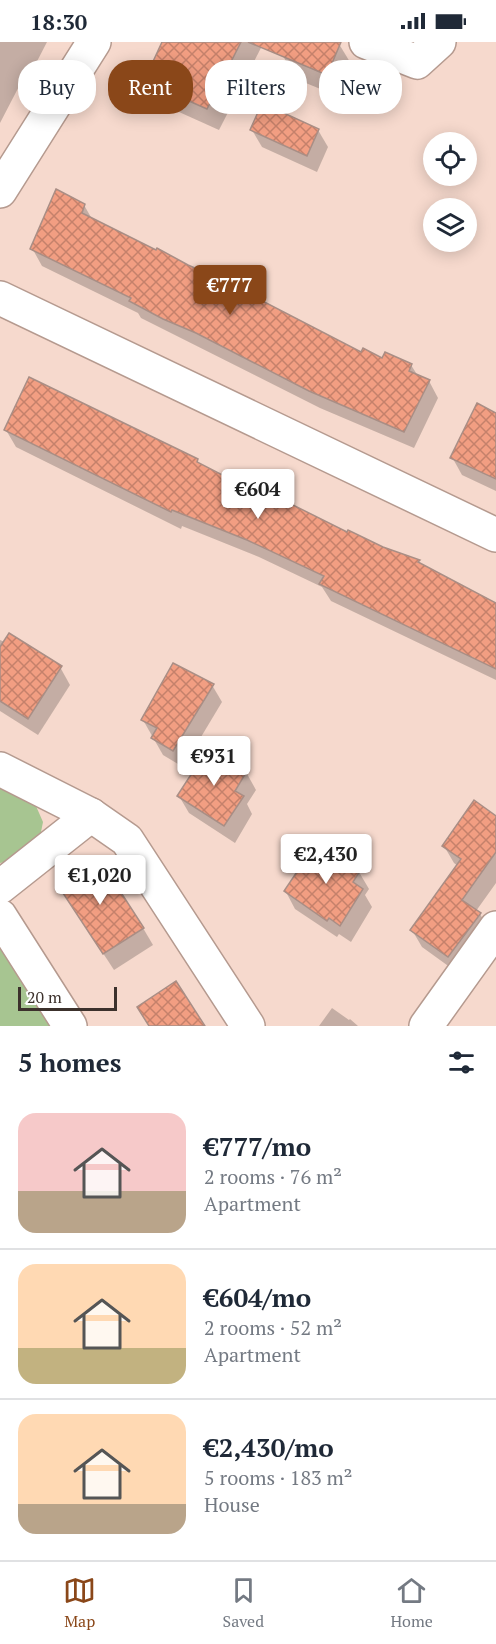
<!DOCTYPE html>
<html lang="en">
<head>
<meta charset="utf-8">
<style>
	body { margin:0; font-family:"PT Serif",serif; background:#f6f6f7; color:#1f2937; height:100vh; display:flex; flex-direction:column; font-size:22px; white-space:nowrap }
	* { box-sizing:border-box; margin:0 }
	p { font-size:20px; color:#747a83 }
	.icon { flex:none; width:33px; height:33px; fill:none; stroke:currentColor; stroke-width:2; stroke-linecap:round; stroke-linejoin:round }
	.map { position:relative; height:984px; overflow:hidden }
	.sheet { display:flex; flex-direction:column; background:#fff; flex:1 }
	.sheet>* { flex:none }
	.banner { position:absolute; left:18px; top:18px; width:460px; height:54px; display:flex; gap:12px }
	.tools { position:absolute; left:423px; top:90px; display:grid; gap:12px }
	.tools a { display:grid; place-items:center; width:54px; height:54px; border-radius:50%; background:#fff; box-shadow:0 3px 15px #0003; font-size:30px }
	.scale { position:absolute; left:18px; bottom:15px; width:99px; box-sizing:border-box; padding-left:6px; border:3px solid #3c312c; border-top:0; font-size:16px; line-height:21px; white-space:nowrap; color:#3c312c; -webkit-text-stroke:4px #fff; paint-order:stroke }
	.price { position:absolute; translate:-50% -51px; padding:0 14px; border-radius:6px; background:#fff; color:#222; font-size:20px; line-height:39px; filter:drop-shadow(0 2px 3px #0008) }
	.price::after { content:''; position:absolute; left:50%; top:36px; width:18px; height:14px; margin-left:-9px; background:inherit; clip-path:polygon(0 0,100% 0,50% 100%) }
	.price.selected { background:#8a4719; color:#fff }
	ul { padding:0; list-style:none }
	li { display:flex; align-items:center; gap:18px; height:150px; padding:0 18px }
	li+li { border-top:2px solid #e0e1e3 }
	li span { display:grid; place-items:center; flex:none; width:168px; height:120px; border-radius:18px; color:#555 }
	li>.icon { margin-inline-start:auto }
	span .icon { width:72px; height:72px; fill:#fffc; stroke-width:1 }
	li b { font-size:26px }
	h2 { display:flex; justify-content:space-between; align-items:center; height:72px; padding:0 18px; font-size:26px }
	.tag { padding:0 21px; border-radius:24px; background:#fff; box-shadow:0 3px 15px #0003; font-size:21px; line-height:54px }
	.tag.selected { background:#8a4719; color:#fff }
	.status { display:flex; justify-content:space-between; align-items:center; height:42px; padding:0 30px; background:#fff; direction:ltr }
	.status svg { height:16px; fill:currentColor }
	.menu { display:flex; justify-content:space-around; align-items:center; height:84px; border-top:2px solid #e0e1e3; background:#fff; font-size:16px; color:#747a83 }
	.menu a { display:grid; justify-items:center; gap:3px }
	.menu .selected { color:#8a4719 }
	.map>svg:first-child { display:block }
	.grass { fill:#a7c591 }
	.shadow { fill:#0003 }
	.building { fill:url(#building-cross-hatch); stroke:#a98e85; stroke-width:1.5 }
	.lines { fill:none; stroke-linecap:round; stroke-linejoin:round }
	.minor-casing { stroke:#b59a8f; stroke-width:36 }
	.minor { stroke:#fff; stroke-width:33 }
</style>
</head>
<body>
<div class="status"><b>18:30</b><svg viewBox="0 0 49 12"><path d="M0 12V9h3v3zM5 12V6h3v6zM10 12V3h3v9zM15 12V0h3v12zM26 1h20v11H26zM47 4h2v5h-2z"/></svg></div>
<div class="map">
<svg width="496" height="984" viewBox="0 0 496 984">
	<defs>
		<pattern id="building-cross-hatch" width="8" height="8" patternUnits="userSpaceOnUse" patternTransform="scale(1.5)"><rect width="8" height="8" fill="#f29e82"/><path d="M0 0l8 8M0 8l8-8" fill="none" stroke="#c5816b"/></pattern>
	</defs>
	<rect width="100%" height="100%" fill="#f6d9cd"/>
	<!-- grass -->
	<g class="grass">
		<path d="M0 738 32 755 43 780 40 795 5 820 0 821Z"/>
		<path d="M0 874 70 984H0Z"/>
	</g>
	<!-- shadow -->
	<g class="shadow">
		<path d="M0 0H47L31 31 27 29 0 81Z"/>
		<path d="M163 0H264L219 88 159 61 146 39Z"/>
		<path d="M289 0H335L339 2 353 25 340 55 296 37 283 14Z"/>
		<path d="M252 88H318L328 105 317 130 262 105Z"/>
		<path d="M84 163 92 177 361 312 411 323 418 334 429 339 438 356 414 406 320 366 141 276 138 271 42 224 32 206Z"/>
		<path d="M496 372V449L462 433 452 415Z"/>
		<path d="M6 388 197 418 200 423 267 459 382 506 419 519 421 523 496 562V638L331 559 322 545 259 515 182 484 181 487 16 405Z"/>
		<path d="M0 598 60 625 70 643 38 693 0 669Z"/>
		<path d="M212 643 222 660 183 725 163 713 143 678Z"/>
		<path d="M209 707 246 730 256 748 247 762 252 772 235 801 189 771 179 754Z"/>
		<path d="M496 776V841L476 869 480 872 490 890 458 931 422 905 412 888 458 824 454 821 444 804Z"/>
		<path d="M359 830 369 847 365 853 372 865 351 900 339 892 337 895 295 867 286 850Z"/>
		<path d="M69 859 143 886 153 903 114 928Z"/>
		<path d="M332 966 349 978 350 977 358 984H319Z"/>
	</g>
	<!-- building -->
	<g class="building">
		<path d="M162 0H241L207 67 144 39Z"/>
		<path d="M248 0H341L327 33Z"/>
		<path d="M262 61 319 87 307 114 250 88Z"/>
		<path d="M56 147 85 162 82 171 156 208 157 206 188 223 224 239 361 310 363 306 382 316 385 310 412 322 409 329 430 338 404 390 309 349 196 291 163 277 129 259 131 256 30 207Z"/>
		<path d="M29 335 198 417 197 420 267 456 269 451 347 490 348 488 383 505 420 518 418 520 496 561V627L319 542 324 534 247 498 172 468 171 470 4 388Z"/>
		<path d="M477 361 496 371V437L450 416Z"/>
		<path d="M9 591 62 624 28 677 0 659V605Z"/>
		<path d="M173 621 214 642 173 709 151 696 157 686 141 678Z"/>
		<path d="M209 705 247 729 235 749 244 754 224 784 177 754Z"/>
		<path d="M474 758 496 774V810L462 858 481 871 448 915 410 888 461 817 442 804Z"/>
		<path d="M317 800 360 829 353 840 363 847 340 884 329 876 327 879 284 849Z"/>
		<path d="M98 815 144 886 103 912 57 842Z"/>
		<path d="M176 939 205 984H149L137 965Z"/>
	</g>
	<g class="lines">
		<!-- minor casing -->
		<g class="minor-casing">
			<g id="minor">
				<path d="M366 0 417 20 439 0"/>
				<path d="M0 149 94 0"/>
				<path d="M0 256 496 493"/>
				<path d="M0 727 91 773 127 798 248 984"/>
				<path d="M0 845 91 773"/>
				<path d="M0 874 70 984"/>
				<path d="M426 984 496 886"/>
			</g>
		</g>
		<!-- minor -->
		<use href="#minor" class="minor"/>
	</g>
</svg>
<div class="tools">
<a><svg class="icon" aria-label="locate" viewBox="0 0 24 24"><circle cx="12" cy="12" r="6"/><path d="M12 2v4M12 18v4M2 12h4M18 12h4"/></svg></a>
<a><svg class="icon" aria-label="layers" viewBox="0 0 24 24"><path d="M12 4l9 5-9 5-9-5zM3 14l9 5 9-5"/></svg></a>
</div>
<div class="scale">20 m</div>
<b class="price selected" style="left:230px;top:274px">€777</b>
<b class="price" style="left:258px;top:478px">€604</b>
<b class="price" style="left:214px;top:745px">€931</b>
<b class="price" style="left:326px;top:843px">€2,430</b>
<b class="price" style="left:100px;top:864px">€1,020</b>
<div class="banner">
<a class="tag">Buy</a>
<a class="tag selected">Rent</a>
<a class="tag">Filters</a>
<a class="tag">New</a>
</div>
</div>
<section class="sheet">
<h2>5 homes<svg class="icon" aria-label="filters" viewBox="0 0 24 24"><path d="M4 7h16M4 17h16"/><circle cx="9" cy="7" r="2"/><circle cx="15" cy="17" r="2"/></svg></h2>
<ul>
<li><span style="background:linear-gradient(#f6c9c9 65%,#b9a48a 0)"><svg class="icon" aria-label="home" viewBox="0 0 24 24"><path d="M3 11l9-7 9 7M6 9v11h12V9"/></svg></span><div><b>€777/mo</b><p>2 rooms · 76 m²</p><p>Apartment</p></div></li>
<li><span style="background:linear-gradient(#ffd9b3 70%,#c2b280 0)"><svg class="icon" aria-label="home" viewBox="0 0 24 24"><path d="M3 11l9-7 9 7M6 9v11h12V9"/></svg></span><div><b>€604/mo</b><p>2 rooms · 52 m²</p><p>Apartment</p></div></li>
<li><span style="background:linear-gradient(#ffd9b3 75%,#b9a48a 0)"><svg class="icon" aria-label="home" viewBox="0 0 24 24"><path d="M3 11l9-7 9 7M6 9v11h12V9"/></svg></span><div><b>€2,430/mo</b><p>5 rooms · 183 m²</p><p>House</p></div></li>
</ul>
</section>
<nav class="menu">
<a class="selected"><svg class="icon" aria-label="map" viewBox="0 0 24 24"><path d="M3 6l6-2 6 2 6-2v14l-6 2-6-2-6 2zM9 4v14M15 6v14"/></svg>Map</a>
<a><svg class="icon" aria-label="saved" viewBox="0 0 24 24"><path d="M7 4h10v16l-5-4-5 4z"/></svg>Saved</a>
<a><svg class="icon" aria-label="home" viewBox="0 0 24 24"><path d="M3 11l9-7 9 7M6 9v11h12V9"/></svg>Home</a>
</nav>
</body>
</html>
